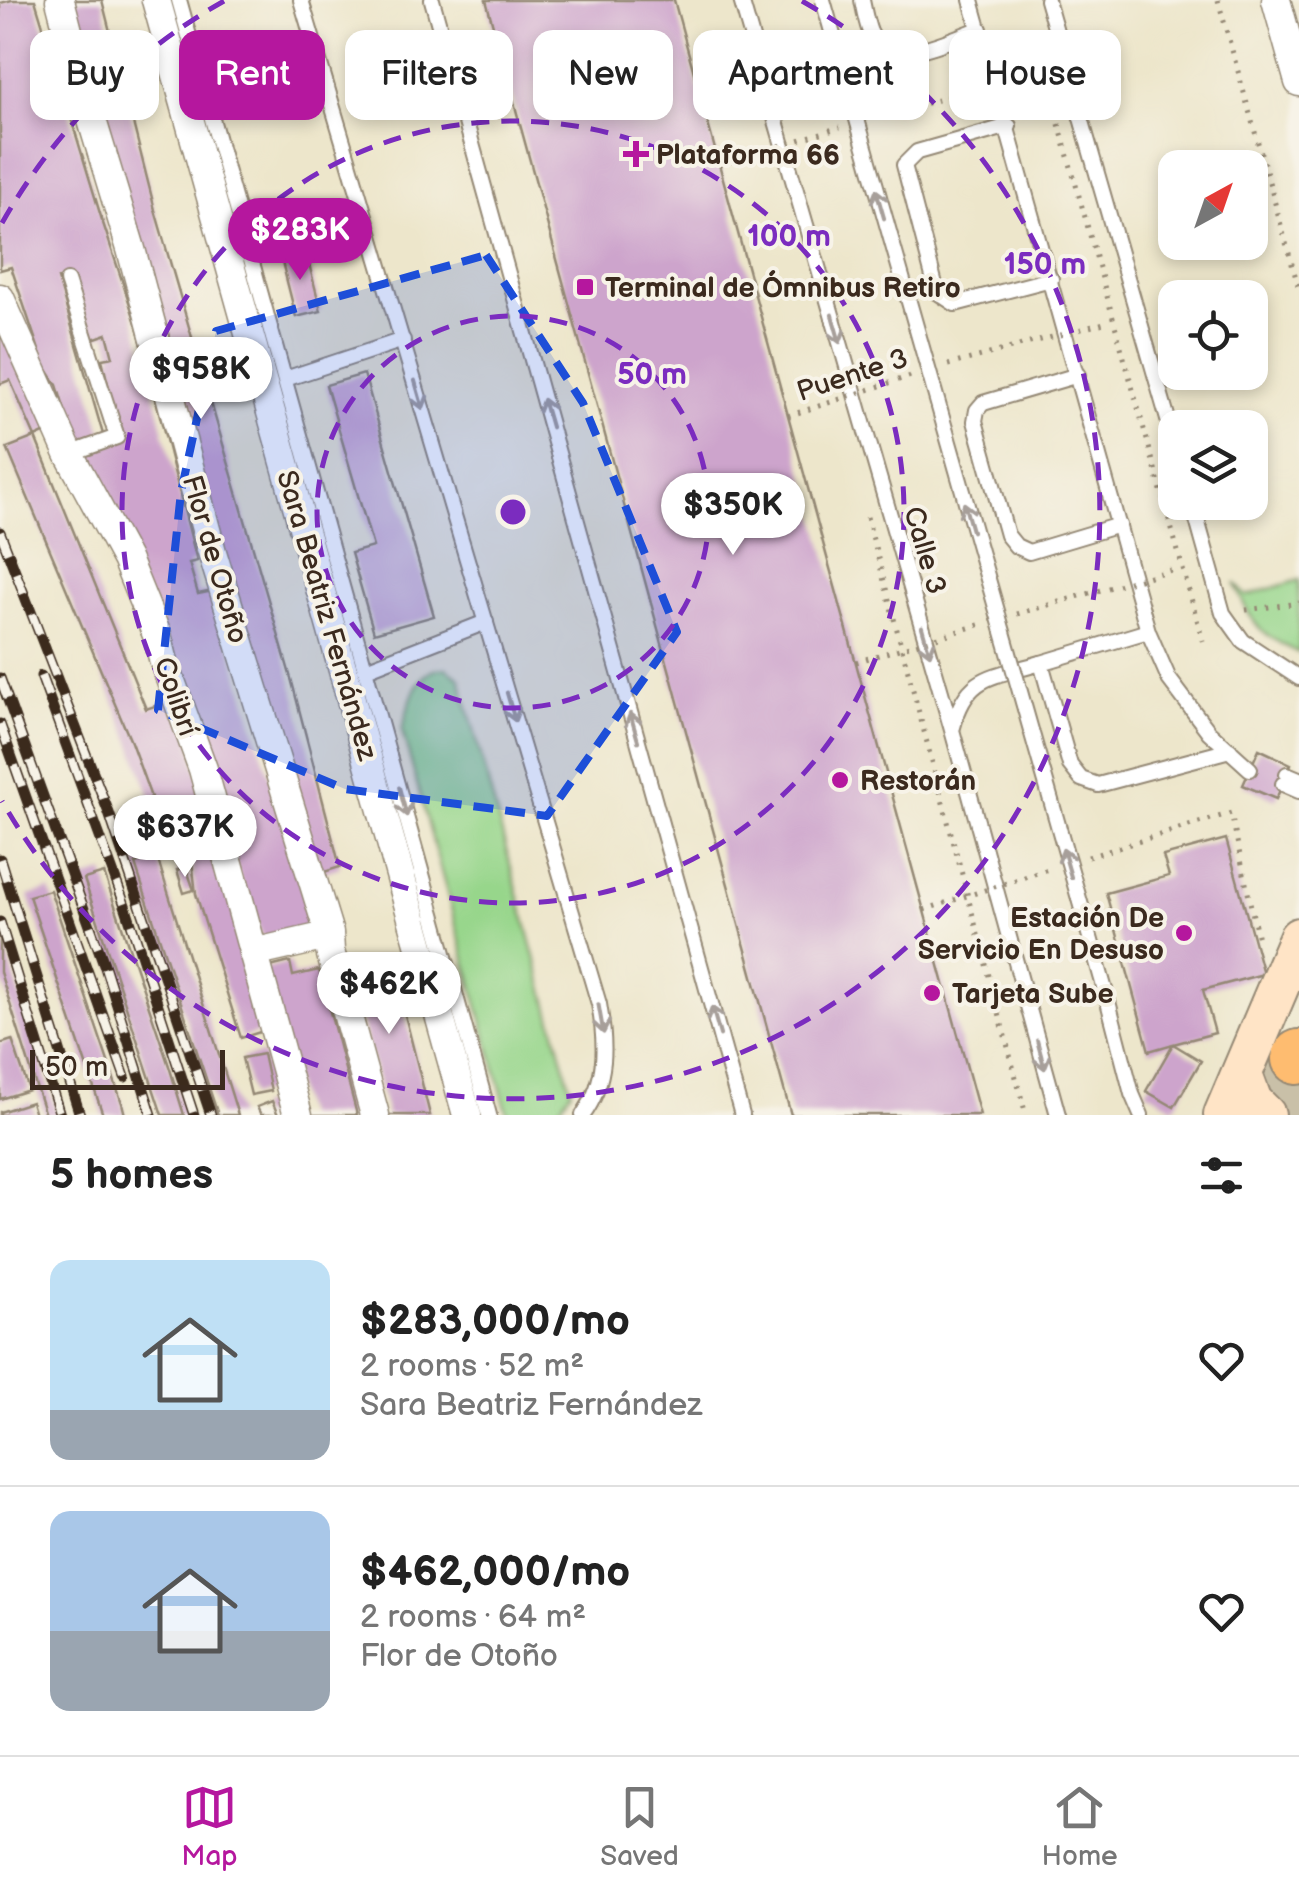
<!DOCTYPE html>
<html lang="en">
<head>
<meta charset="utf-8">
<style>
	body { margin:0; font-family:"Balsamiq Sans",sans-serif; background:#f6f6f6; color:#222; height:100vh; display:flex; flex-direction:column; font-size:38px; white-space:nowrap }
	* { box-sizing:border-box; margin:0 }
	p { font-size:32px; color:#767676 }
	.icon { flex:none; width:55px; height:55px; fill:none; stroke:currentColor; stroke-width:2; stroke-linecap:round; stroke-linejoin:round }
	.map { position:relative; height:1115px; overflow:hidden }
	.drawer { display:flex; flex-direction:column; background:#fff; flex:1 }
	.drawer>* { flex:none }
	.top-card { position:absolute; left:30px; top:30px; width:1240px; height:90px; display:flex; gap:20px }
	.needle { width:65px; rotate:40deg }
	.fabs { position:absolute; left:1158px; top:150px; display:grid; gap:20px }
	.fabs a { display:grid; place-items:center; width:110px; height:110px; border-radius:20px; background:#fff; box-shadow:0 5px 15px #0003; font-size:50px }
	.scale { position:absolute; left:30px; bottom:25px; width:195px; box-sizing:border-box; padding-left:10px; border:5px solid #3b2a1e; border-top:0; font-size:28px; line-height:35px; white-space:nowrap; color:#3b2a1e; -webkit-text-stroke:8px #f7f3e8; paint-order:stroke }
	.price { position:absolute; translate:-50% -85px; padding:0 22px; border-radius:35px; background:#fff; color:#222; font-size:32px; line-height:65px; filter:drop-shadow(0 2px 5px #0008) }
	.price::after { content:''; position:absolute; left:50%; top:60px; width:30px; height:22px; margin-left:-15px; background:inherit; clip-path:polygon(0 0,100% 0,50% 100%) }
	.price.selected { background:#b5179e; color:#fff }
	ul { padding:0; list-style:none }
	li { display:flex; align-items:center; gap:30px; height:250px; padding:0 50px }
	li+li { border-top:2px solid #e0e0e0 }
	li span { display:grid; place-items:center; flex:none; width:280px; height:200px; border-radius:20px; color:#555 }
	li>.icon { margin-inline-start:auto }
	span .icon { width:120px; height:120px; fill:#fffc; stroke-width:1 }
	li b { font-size:42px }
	h2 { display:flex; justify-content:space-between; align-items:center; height:120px; padding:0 50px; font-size:42px }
	.tag { padding:0 35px; border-radius:20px; background:#fff; box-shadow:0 5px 15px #0003; font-size:35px; line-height:90px }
	.tag.selected { background:#b5179e; color:#fff }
	.dock { display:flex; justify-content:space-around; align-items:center; height:140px; border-top:2px solid #e0e0e0; background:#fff; font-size:28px; color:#767676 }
	.dock a { display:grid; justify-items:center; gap:5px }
	.dock .selected { color:#b5179e }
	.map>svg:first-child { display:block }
	.green { fill:#97d68b; stroke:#698054; stroke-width:2.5 }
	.building { fill:#cda4cc }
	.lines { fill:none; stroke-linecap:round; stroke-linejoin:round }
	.motorway-tunnel { stroke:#c9c0a8; stroke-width:50; stroke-dasharray:50 25; stroke-linecap:butt }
	.service-casing { stroke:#948874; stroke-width:18 }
	.minor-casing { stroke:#948874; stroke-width:31 }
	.secondary-casing { stroke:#948874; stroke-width:44 }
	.motorway-casing { stroke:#948874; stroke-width:54 }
	.path { stroke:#948874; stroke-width:5; stroke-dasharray:2.5 8; stroke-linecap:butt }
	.service { stroke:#fff; stroke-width:14 }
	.minor { stroke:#fff; stroke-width:28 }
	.secondary { stroke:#ffe4c6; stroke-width:40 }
	.motorway { stroke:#febc70; stroke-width:50 }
	.rail-casing { stroke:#3b2a1e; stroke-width:11 }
	.rail { stroke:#f7f3e8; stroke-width:8; stroke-dasharray:22; stroke-linecap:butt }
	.service-bridge-casing { stroke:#948874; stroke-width:18; stroke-linecap:butt }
	.path-bridge { stroke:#948874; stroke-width:5; stroke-dasharray:2.5 8; stroke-linecap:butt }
	.service-bridge { stroke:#fff; stroke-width:14 }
	.oneway { stroke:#a79f9a }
	.marked { fill:#1d4ed8; fill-opacity:0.2; stroke:#1d4ed8; stroke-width:8; stroke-dasharray:20 12; stroke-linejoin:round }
	.ring { fill:none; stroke:#7b2cbf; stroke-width:5; stroke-dasharray:18 12 }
	.poi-dot { fill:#b5179e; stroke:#f7f3e8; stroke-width:4 }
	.labels { text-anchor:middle; stroke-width:8; stroke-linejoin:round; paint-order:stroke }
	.poi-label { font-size:28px; font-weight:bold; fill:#3b2a1e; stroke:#f7f3e8; text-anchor:start }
	.street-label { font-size:28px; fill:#3b2a1e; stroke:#f7f3e8 }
	.centre { fill:#7b2cbf; stroke:#f7f3e8; stroke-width:5 }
	.ring-label { font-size:30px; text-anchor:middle; font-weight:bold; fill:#7b2cbf; stroke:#f7f3e8; stroke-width:8; stroke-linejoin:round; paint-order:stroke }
</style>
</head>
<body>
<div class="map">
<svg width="1299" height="1115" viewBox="0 0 1299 1115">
	<rect width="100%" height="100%" fill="#f7f3e8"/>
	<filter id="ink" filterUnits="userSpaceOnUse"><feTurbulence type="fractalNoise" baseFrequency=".01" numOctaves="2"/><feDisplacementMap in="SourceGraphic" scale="20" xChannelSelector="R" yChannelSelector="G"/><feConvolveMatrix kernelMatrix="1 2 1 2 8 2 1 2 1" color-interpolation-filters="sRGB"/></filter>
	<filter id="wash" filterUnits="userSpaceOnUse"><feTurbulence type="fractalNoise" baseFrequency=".0048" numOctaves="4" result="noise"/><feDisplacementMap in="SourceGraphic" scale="40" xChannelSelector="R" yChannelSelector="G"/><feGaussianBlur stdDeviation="2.25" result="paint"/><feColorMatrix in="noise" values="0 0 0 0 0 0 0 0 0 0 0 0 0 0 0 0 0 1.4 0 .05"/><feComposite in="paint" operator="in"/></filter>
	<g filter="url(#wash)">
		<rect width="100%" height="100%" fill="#ede6cb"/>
		<!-- green -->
		<g class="green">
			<path d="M1299 580V653C1260 635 1250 623 1235 583L1246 596Z"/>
			<path d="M446 668 460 678 571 1090 555 1115H508L402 730C410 705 413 669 446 668Z"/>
		</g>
		<g id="blocks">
			<!-- building -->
			<g class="building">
				<path d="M12 0H35L102 220 137 326 197 561 189 563 198 594 213 591 316 930 265 945 81 453 121 439 102 359 113 357 107 334 87 341 66 277 58 279 104 438 76 446 57 385 44 365 11 267 0 270V3Z"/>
				<path d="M63 0H102L155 210 292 682 340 867 315 875Z"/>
				<path d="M486 0H674L980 1115H791Z"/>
				<path d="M305 248 321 311 296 317 280 254Z"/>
				<path d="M0 312 55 428 35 437 10 380 0 384Z"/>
				<path d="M364 374 434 616 374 633 351 553 373 547 326 385Z"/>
				<path d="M35 437 146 709 176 699 273 1028 241 1038 196 894 188 827 165 836 131 742 7 448Z"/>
				<path d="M1259 749 1291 764 1276 799 1243 785Z"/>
				<path d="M1226 839 1263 974 1203 990 1215 1033 1173 1044 1201 1061 1174 1107 1146 1091 1173 1044 1149 1051 1106 893 1169 876 1163 856Z"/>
				<path d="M157 857 238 1115H218L135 864Z"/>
				<path d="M186 867 194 890 184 893 177 870Z"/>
				<path d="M104 873 169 1066 184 1115H162L84 879Z"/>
				<path d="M50 890 122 1103 125 1115H103L29 896Z"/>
				<path d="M0 935H1L57 1115H45L0 972Z"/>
				<path d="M390 955 430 1115H387L347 966Z"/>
				<path d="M290 962 293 976 319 970 357 1115H304L262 969Z"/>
				<path d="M12 1040 29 1090 0 1099V1044Z"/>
				<path d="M263 1054 271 1091 251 1095 242 1058Z"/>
				<path d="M272 1101 278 1115H261L257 1107Z"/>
				<path d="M31 1102 35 1115H0V1112Z"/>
			</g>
		</g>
	</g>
	<g filter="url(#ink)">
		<use href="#blocks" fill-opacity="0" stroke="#948874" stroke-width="2.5"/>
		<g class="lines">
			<!-- motorway-tunnel -->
			<path class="motorway-tunnel" d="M1273 1115 1297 1059"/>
			<!-- service casing -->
			<g class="service-casing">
				<g id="service">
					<path d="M179 0 489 1115"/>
					<path d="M301 0 599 1004C606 1044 608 1080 583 1115"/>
					<path d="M432 0 742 1115"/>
					<path d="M741 0 952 730 1058 1115"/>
					<path d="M862 0C864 10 866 22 870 32 889 73 948 39 980 29"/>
					<path d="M971 0 1148 631 1169 679 1209 732 1250 769"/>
					<path d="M1047 0 1175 444"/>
					<path d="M1009 126 917 152 904 165 937 292 955 304 1051 279"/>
					<path d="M67 281 117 437 69 454"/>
					<path d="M1078 375 983 403 977 410 975 421 1007 535 1016 546 1029 552 1119 525"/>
					<path d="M285 379 403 340"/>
					<path d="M1192 502 1223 613 1243 641 1299 678"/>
					<path d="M1148 631 1041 663 1070 765 1081 779 1098 785 1230 750"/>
					<path d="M366 669 486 622"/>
					<path d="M953 727C967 673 994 677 1041 663"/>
					<path d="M1287 774 1299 779"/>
					<path d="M1283 784 1299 791"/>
					<path d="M1105 990 1132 1094 1141 1115"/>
				</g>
			</g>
			<!-- minor casing -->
			<g class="minor-casing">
				<g id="minor">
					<path d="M60 0 85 97 131 249 212 552 329 933 330 951 375 1115"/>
					<path d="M156 0 467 1115"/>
					<path d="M1276 0 1299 82"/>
					<path d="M0 298 69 454 126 559 157 635 164 662 203 769 298 1115"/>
					<path d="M253 953 327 936"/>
				</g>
			</g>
			<!-- secondary casing -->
			<g class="secondary-casing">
				<g id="secondary">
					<path d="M1242 1075 1252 1102 1265 1115"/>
					<path d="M1224 1115 1299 938"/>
				</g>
			</g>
			<!-- motorway casing -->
			<g class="motorway-casing">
				<path id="motorway" d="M1297 1059 1299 1055"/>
			</g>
			<!-- path -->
			<g class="path">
				<path d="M1218 0 1299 289"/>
				<path d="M1059 124 1203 641"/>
				<path d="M867 517 1026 1115"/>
				<path d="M1246 610 1299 603"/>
				<path d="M1088 857 1231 813 1259 944"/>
			</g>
			<!-- service -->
			<use href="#service" class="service"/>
			<!-- minor -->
			<use href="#minor" class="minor"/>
			<!-- secondary -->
			<use href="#secondary" class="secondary"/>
			<!-- motorway -->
			<use href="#motorway" class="motorway"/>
			<!-- rail casing -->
			<g class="rail-casing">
				<g id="rail">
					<path d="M0 532 109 813 211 1115"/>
					<path d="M41 676 126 908 194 1115"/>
					<path d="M0 678 104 964 152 1115"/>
					<path d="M0 724 125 1077"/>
					<path d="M0 859 80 1115"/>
					<path d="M0 922 60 1115"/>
				</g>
			</g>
			<!-- rail -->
			<use href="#rail" class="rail"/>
			<!-- service-bridge casing -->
			<g class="service-bridge-casing">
				<path id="service-bridge" d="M823 0 1105 990"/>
			</g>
			<!-- path-bridge -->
			<g class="path-bridge">
				<path d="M875 117 1035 74"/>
				<path d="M719 165 840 127"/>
				<path d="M948 365 1104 323"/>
				<path d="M788 416 914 375"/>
				<path d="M1017 614 1171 570"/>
				<path d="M856 662 982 624"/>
				<path d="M924 910 1049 869"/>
			</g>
			<!-- service-bridge -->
			<use href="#service-bridge" class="service-bridge"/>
		</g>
		<!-- one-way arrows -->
		<defs><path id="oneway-shaft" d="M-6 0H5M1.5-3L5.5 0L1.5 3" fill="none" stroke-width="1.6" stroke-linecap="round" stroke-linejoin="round" transform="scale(2.5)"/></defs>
		<g class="oneway">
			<use href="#oneway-shaft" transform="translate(880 204) rotate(-106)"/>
			<use href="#oneway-shaft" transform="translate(836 329) rotate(74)"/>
			<use href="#oneway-shaft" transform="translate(419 395) rotate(74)"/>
			<use href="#oneway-shaft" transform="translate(547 413) rotate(-106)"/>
			<use href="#oneway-shaft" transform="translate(968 517) rotate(-106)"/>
			<use href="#oneway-shaft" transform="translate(926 641) rotate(74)"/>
			<use href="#oneway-shaft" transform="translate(511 707) rotate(74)"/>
			<use href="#oneway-shaft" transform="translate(634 727) rotate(-106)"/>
			<use href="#oneway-shaft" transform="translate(403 802) rotate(75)"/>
			<use href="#oneway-shaft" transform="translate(1067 863) rotate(-106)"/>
			<use href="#oneway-shaft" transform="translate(601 1019) rotate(80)"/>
			<use href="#oneway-shaft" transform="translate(716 1021) rotate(-106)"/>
			<use href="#oneway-shaft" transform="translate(1041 1055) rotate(75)"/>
		</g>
	</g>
	<!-- marked area -->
	<path class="marked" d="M486 255 583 403 677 632 547 816 345 789 158 710 181 492 216 331Z"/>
	<!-- distance rings -->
	<g class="ring">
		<circle cx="513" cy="512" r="196"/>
		<circle cx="513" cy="512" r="391"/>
		<path d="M2 223A587 587 0 0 1 224 1M802 1A587 587 0 1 1 2 801"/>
	</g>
	<!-- markers -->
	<g class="poi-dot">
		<path d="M631 139h10v10h10v10h-10v10h-10v-10h-10v-10h10z"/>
		<rect x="575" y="277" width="20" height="20" rx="5"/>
		<circle cx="840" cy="780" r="10"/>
		<circle cx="1184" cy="933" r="10"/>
		<circle cx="932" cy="993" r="10"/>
	</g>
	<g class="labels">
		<!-- poi labels -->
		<g class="poi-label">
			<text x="656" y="164">Plataforma 66</text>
			<text x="605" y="297">Terminal de Ómnibus Retiro</text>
			<text x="860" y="790">Restorán</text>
			<text x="1164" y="927" text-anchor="end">Estación De<tspan x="1164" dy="32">Servicio En Desuso</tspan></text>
			<text x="952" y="1003">Tarjeta Sube</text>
		</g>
		<!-- street labels -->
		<g class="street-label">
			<text transform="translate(852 374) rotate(-18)" y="10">Puente 3</text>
			<text transform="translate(926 550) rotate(74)" y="10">Calle 3</text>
			<text transform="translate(216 559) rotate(74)" y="10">Flor de Otoño</text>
			<text transform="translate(328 615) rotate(74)" y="10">Sara Beatriz Fernández</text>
			<text transform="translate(177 696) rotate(71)" y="10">Colibrí</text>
		</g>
	</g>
	<circle cx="513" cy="512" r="15" class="centre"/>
	<g class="ring-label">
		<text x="789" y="246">100 m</text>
		<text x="1045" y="274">150 m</text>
		<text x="652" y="384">50 m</text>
	</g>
</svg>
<div class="fabs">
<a><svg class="needle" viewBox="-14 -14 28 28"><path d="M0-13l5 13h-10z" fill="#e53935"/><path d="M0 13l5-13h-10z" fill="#767676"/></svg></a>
<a><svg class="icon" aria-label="locate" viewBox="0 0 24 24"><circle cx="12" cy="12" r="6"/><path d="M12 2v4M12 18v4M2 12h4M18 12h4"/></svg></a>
<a><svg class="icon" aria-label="layers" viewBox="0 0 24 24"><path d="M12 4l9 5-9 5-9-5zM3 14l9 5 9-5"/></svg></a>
</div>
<div class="scale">50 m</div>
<b class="price selected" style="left:300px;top:283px">$283K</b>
<b class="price" style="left:201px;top:422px">$958K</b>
<b class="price" style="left:733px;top:558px">$350K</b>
<b class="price" style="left:185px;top:880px">$637K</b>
<b class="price" style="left:389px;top:1037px">$462K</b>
<div class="top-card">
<a class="tag">Buy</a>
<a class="tag selected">Rent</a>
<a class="tag">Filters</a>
<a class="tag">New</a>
<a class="tag">Apartment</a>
<a class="tag">House</a>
</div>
</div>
<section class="drawer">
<h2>5 homes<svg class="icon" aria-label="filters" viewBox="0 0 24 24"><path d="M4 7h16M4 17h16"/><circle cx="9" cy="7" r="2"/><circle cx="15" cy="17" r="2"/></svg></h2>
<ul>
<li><span style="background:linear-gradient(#bfe0f5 75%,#9aa5b1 0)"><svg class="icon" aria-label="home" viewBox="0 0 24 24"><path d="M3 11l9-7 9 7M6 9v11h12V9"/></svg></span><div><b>$283,000/mo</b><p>2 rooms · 52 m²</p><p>Sara Beatriz Fernández</p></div><svg class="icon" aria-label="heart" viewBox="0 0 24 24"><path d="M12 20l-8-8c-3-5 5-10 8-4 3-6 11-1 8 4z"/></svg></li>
<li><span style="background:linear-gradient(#a9c7e8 60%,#9aa5b1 0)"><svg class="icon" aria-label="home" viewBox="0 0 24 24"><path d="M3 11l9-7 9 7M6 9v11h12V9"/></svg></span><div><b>$462,000/mo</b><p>2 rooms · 64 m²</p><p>Flor de Otoño</p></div><svg class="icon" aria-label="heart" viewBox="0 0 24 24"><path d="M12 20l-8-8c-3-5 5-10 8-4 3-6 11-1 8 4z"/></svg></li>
</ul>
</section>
<nav class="dock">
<a class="selected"><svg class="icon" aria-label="map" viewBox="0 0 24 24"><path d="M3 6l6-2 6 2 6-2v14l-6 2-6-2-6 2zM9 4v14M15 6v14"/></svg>Map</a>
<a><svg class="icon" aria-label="saved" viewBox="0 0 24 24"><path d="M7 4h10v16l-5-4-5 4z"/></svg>Saved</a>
<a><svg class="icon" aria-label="home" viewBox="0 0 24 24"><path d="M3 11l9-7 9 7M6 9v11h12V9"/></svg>Home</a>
</nav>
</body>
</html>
